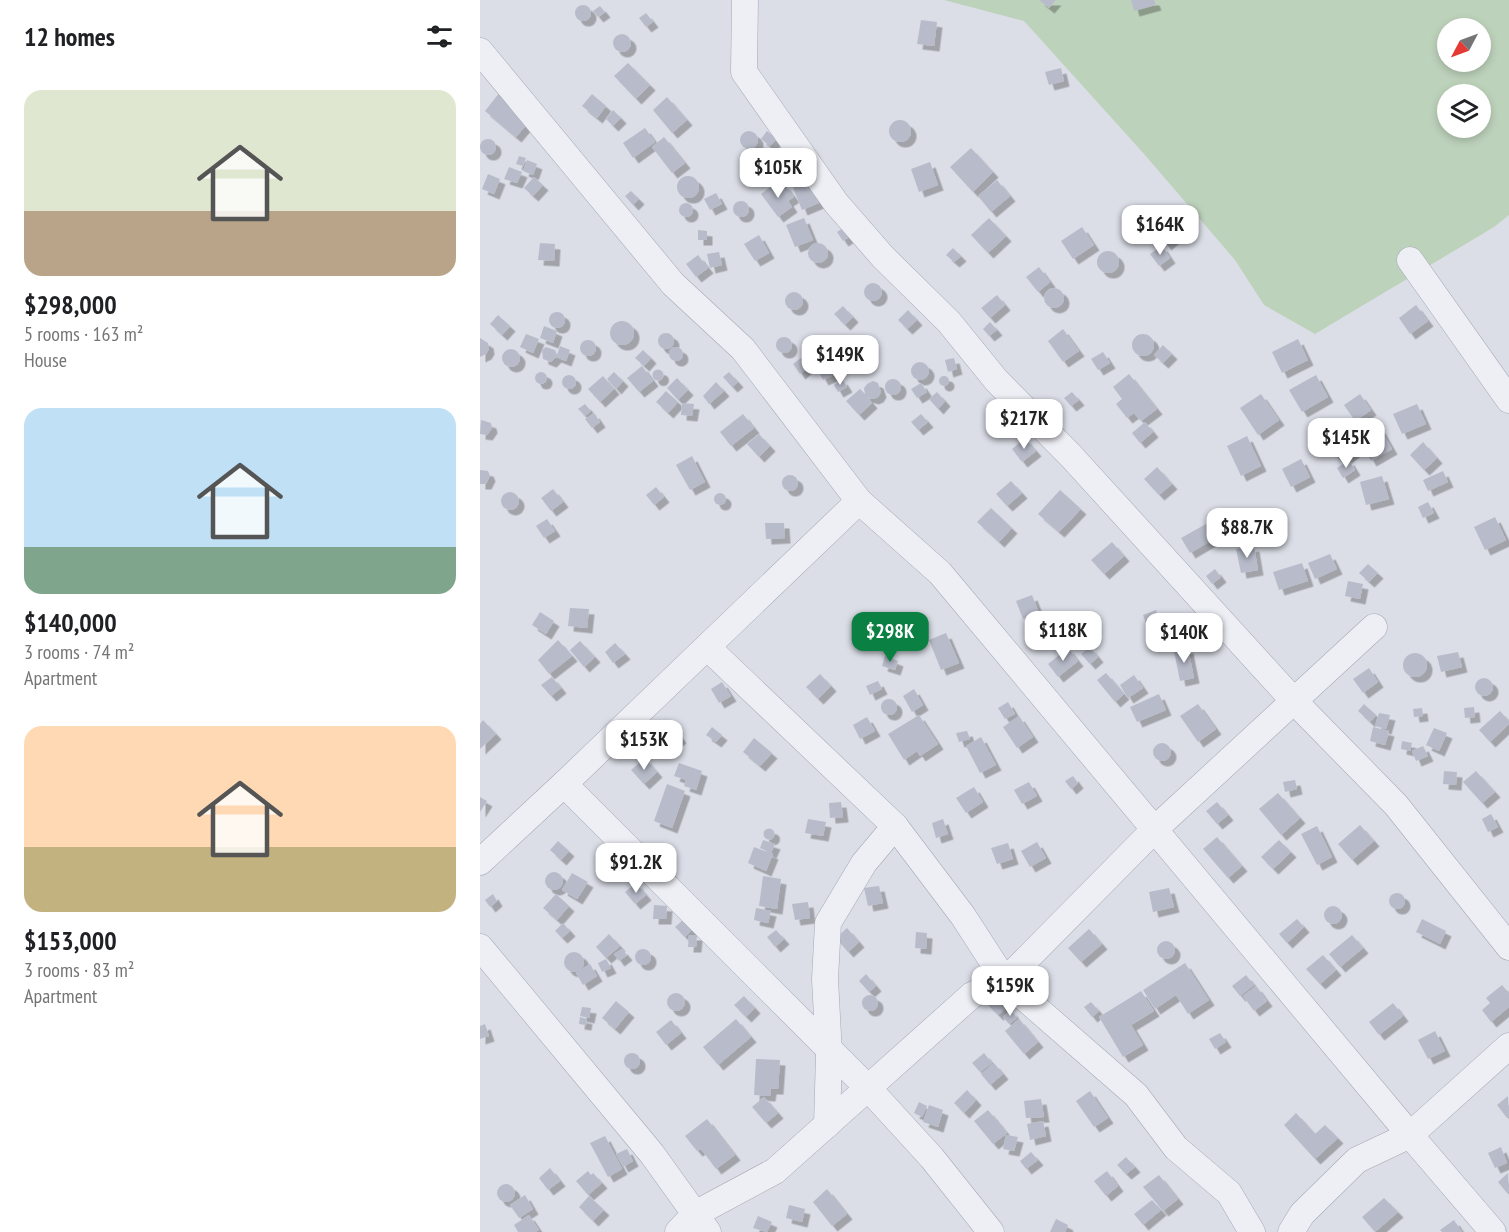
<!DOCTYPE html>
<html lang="en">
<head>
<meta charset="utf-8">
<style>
	body { margin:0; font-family:"PT Sans Narrow",sans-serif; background:#f2f2f2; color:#202124; height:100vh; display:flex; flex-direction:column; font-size:22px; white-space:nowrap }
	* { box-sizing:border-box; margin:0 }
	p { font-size:20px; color:#757577 }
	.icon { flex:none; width:33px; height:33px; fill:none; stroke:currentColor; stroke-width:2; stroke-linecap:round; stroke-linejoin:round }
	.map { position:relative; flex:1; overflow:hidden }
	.panel { display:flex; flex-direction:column; background:#fff; width:480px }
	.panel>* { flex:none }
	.needle { width:39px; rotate:229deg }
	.fabs { position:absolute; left:957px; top:18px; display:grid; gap:12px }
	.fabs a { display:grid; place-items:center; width:54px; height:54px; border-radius:50%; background:#fff; box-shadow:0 3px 9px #0003; font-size:30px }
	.price { position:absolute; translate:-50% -51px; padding:0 14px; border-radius:12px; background:#fff; color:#222; font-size:20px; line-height:39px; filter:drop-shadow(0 2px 3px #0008) }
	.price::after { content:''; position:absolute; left:50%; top:36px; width:18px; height:14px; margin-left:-9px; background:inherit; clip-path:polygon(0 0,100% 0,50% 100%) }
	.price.current { background:#0b8043; color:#fff }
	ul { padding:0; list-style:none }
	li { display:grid; align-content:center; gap:12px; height:318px; padding:0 24px }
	li span { display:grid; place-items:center; height:186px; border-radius:18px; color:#555 }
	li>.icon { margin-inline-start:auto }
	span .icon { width:108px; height:108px; fill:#fffc; stroke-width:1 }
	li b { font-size:26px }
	h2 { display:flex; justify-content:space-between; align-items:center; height:72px; padding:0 24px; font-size:26px }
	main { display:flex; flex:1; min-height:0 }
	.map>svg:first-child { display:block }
	.green { fill:#bdd2bb; fill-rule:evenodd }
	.building { fill:#b8bcca; filter:url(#shadow) }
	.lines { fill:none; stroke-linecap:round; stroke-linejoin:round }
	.street-casing { stroke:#a4a8b4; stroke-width:27 }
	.street { stroke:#eeeff5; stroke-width:26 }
</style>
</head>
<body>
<main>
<section class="panel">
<h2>12 homes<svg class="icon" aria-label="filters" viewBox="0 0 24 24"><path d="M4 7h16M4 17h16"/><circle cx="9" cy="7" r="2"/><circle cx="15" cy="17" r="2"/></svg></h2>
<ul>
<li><span style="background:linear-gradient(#dfe7d0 65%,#b9a48a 0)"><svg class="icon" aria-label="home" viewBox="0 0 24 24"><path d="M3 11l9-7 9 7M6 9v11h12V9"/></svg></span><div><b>$298,000</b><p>5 rooms · 163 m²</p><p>House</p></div></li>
<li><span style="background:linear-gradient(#bfe0f5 75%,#7fa58c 0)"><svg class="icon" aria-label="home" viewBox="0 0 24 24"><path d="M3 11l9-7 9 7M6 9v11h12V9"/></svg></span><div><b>$140,000</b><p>3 rooms · 74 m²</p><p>Apartment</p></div></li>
<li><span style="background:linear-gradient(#ffd9b3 65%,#c2b280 0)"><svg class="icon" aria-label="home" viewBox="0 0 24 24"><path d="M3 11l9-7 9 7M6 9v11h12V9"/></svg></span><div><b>$153,000</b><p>3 rooms · 83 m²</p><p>Apartment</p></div></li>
</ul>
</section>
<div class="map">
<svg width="1029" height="1232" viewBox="0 0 1029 1232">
	<defs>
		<filter id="shadow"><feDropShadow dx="5.5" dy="5.5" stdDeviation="0" flood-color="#0004"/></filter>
	</defs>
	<rect width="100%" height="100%" fill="#dbdee7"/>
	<!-- green -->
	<path class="green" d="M464 0H1029V215L1014 227 835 334 784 305 755 260 665 155 544 21ZM968 28H1000V62H968ZM968 94H1000V128H968Z"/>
	<!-- building -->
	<g class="building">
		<path d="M559 0H576L569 8Z"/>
		<path d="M651 0H674L676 5 654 11Z"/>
		<circle cx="103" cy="13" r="8"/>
		<path d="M120 6 125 12 118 17 113 11Z"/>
		<path d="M166 13 173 22 166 27 159 18Z"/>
		<path d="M441 20 457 22 454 46 437 44Z"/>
		<circle cx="142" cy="43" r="9"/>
		<path d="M148 63 170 85 156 99 134 76Z"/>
		<path d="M581 68 584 81 569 85 565 72Z"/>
		<path d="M20 92 52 118 36 137 5 111Z"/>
		<path d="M112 94 126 106 117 118 102 106Z"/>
		<path d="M187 97 207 120 192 133 173 110Z"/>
		<path d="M133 110 141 118 133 126 126 119Z"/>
		<circle cx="420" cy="131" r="11"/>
		<path d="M165 128 175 142 153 158 143 143Z"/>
		<path d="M287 131 297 139 290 146 281 139Z"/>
		<circle cx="269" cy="140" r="9"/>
		<path d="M184 137 205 163 192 173 172 147Z"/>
		<circle cx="8" cy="147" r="8"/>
		<path d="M491 148 513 172 493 192 470 167Z"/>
		<path d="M292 155 303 169 288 180 277 165Z"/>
		<path d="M39 156 46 158 43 166 36 164Z"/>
		<path d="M47 160 57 164 53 175 43 171Z"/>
		<path d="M450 162 458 185 439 192 431 169Z"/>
		<path d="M29 167 42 172 37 183 24 179Z"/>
		<path d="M8 174 20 179 14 194 2 189Z"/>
		<circle cx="208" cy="187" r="11"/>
		<path d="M54 177 63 185 53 196 44 188Z"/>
		<path d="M331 180 341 202 322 210 313 188Z"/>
		<path d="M517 180 530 196 511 212 498 196Z"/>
		<path d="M296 183 300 187 304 184 314 197 308 201 312 207 298 217 281 194Z"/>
		<path d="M151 191 159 199 153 205 145 196Z"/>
		<path d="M236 193 242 204 230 210 224 199Z"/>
		<circle cx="261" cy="209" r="8"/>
		<circle cx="206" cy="210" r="7"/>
		<path d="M690 217 701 232 686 245 674 229Z"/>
		<path d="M324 218 333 240 315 247 306 225Z"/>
		<path d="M509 218 526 236 508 253 491 235Z"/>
		<path d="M602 227 614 245 593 259 581 241Z"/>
		<path d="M363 228 369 237 363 241 357 232Z"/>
		<path d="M218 230 227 231V240H218Z"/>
		<path d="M279 235 289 253 275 261 264 244Z"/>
		<circle cx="338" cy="253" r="10"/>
		<path d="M60 243 75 244 74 261 58 260Z"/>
		<path d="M682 246 690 258 679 266 670 254Z"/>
		<path d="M473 248 481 256 474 262 466 255Z"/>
		<circle cx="628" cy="262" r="11"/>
		<path d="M239 252 242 265 230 268 227 254Z"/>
		<path d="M218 255 228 268 216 277 206 264Z"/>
		<path d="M559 267 570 282 558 292 546 277Z"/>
		<circle cx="393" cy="292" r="9"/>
		<circle cx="574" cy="298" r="10"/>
		<circle cx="314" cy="301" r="9"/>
		<path d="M517 295 525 305 510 318 501 308Z"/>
		<path d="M936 305 948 321 930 334 919 318Z"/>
		<path d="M363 306 373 317 365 325 354 314Z"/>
		<path d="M428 310 437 320 427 329 418 320Z"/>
		<circle cx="77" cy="320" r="8"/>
		<path d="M18 315 30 326 22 335 10 324Z"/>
		<circle cx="142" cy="333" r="12"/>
		<path d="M510 322 517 330 509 336 503 329Z"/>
		<path d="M64 326 77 331 73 343 60 338Z"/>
		<path d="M583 329 599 351 583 362 568 341Z"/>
		<circle cx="186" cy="341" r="8"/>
		<path d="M46 334 59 339 53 353 40 347Z"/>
		<circle cx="663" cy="345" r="11"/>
		<circle cx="347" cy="342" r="5.5"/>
		<circle cx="304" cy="345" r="8"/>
		<path d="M0 338 8 343 9 349 6 354 0 357Z"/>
		<path d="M818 339 828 360 802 373 792 352Z"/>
		<circle cx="108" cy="348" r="8"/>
		<rect x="324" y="343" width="11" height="15"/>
		<path d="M683 345 692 354 683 363 674 355Z"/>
		<path d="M80 346 90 350 86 361 76 357 71 362 63 359 62 350 66 347 75 350 77 355Z"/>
		<circle cx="196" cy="354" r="7"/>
		<circle cx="31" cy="358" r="9"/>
		<path d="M163 350 171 358 164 366 155 358Z"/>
		<path d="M623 352 630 363 618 370 611 359Z"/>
		<path d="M321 358 328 367 320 374 313 364Z"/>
		<path d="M474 358 477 369 468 372 465 360Z"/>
		<path d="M347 362 354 375 343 380 336 367Z"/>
		<circle cx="440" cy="371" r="9"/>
		<path d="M162 366 173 381 159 392 147 378Z"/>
		<circle cx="178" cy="375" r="5.5"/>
		<circle cx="61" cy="378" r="6"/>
		<path d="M134 372 143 381 136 389 127 379Z"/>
		<path d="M249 372 258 382 252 387 243 377Z"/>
		<path d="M649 374 677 409 661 421 654 413 647 418 636 404 642 399 633 387Z"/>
		<circle cx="89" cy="382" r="7"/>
		<path d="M836 375 848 397 822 412 809 390Z"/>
		<circle cx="464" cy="381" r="5"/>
		<path d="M123 376 134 389 120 402 108 389Z"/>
		<path d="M197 378 208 390 198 400 187 388Z"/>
		<circle cx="413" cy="387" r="8"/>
		<path d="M362 379 367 387 358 392 354 385Z"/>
		<path d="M393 381 398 383 401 392 398 397 393 399 387 397 392 403 379 415 366 401 380 389 385 394 384 388 387 384Z"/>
		<path d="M236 382 244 391 229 404 223 396Z"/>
		<path d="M441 383 447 392 437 398 431 389Z"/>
		<path d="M186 391 198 402 188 413 176 402Z"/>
		<path d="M457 392 465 401 458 409 449 399Z"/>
		<path d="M592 392 599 400 591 406 584 398Z"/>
		<path d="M781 394 799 420 778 435 760 408Z"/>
		<path d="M880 394 891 410 875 421 864 405Z"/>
		<path d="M202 403 214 404 212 416 201 415Z"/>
		<path d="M105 404 111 411 105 416 98 409Z"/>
		<path d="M937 404 946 424 922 434 913 414Z"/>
		<path d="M114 413 120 422 112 428 105 419Z"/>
		<path d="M263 414 274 428 251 446 240 432Z"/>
		<path d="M441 414 448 422 438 430 431 422Z"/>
		<path d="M1 420 11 423 12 428 7 435 0 434Z"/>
		<path d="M856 420 861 427 866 423 878 438 872 442 878 449 861 462 838 434Z"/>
		<path d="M665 422 673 432 660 443 652 433Z"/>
		<path d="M900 428 912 449 891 461 879 440Z"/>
		<path d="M279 434 290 446 279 457 267 444Z"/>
		<path d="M767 436 781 466 761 476 747 446Z"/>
		<path d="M545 438 556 451 542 462 532 449Z"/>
		<path d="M943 442 957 458 944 470 930 455Z"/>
		<path d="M212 456 225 482 210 490 196 465Z"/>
		<path d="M821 459 830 477 811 487 802 469Z"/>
		<path d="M869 460 875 470 863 478 857 468Z"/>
		<path d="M677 467 692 484 679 495 664 479Z"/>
		<path d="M0 470 8 471 10 476 6 484H0Z"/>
		<path d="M963 471 968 482 948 491 943 480Z"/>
		<circle cx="310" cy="483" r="8"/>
		<path d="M902 476 909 499 886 505 880 482Z"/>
		<path d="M531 481 542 493 527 506 516 494Z"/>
		<path d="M176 487 184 497 174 505 166 495Z"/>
		<path d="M73 489 83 502 71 511 61 498Z"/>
		<path d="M580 490 601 509 579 532 558 514Z"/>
		<circle cx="30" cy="501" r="9"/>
		<circle cx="240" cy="499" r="6"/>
		<path d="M948 502 954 513 943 518 938 507Z"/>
		<path d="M511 508 532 528 519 542 497 522Z"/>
		<path d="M1015 517 1026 540 1005 550 994 527Z"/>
		<path d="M67 519 75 531 64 538 56 526Z"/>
		<path d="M285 523H304L305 538 286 539Z"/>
		<path d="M726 524 734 539 710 553 701 538Z"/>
		<path d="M632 542 644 556 624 574 611 560Z"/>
		<path d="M774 546 778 570 761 573 756 549Z"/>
		<path d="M850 554 857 569 835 579 828 563Z"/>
		<path d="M822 563 828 581 799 590 793 572Z"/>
		<path d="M888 564 898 573 889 582 879 573Z"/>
		<path d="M735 569 741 577 732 584 726 576Z"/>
		<path d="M868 581 883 584 880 599 865 596Z"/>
		<path d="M552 595 559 613 543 619 536 601Z"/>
		<path d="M90 608 109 609 107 628 88 626Z"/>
		<path d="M676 610 685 636 672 640 663 615Z"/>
		<path d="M60 612 74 621 66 634 52 625Z"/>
		<path d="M607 616 616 635 597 644 588 625Z"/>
		<path d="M466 633 479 663 461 670 449 640Z"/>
		<path d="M78 640 92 656 69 674 58 660Z"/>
		<path d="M100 641 115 657 104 667 90 650Z"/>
		<path d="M135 643 145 654 133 663 125 652Z"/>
		<path d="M610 647 618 657 610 664 601 654Z"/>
		<path d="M588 648 598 661 578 677 568 664Z"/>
		<path d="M708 648 714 678 700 681 694 651Z"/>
		<path d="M978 652 982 667 961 672 957 656Z"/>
		<circle cx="935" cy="665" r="12"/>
		<path d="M405 656 418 661 415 670 402 666Z"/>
		<path d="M889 668 898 682 883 693 873 679Z"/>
		<path d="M626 673 644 694 635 702 617 680Z"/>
		<path d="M340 674 351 686 338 699 326 687Z"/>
		<path d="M654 675 663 688 648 698 640 685Z"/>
		<path d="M72 677 81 688 71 696 61 685Z"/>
		<circle cx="1004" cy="687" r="9"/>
		<path d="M398 681 402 689 390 695 386 686Z"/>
		<path d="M242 682 251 696 239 703 231 689Z"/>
		<path d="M434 689 443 705 432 712 423 696Z"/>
		<path d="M679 694 686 710 657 722 650 707Z"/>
		<circle cx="409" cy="707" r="8"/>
		<path d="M528 702 535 714 525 719 518 708Z"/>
		<path d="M718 704 736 729 718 742 700 716Z"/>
		<path d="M884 704 896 715 890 722 878 711Z"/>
		<path d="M994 707 995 717 985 718 984 708Z"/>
		<path d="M942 708 943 716 934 717 933 709Z"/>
		<path d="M1020 711 1029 721V724L1010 742 999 730Z"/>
		<path d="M899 713 910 715 906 729 895 726Z"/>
		<path d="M439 715 458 744 440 756 437 751 424 760 408 734Z"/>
		<path d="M539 716 553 737 537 748 523 727Z"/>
		<path d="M387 717 395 731 380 739 373 725Z"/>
		<path d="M3 720 16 734 0 749V724Z"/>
		<path d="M232 727 242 735 236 742 226 735Z"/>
		<path d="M893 727 909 731 905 745 890 741Z"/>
		<path d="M194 728 201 738 190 746 183 735Z"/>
		<path d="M954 728 967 733 959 751 946 745Z"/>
		<path d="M487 731 490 739 479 742 476 733Z"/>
		<path d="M501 737 516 765 500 773 486 746Z"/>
		<path d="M274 738 292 753 280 766 263 752Z"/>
		<path d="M922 741 932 743 930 751 921 749Z"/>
		<circle cx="682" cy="752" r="9"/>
		<path d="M943 746 948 756 936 761 932 751Z"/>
		<path d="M165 758 177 772 164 784 151 770Z"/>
		<path d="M199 763 222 771 216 790 204 786 206 780 194 776Z"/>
		<path d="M964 771 977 772 976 785 963 784Z"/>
		<path d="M996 771 1015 792 1002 803 983 782Z"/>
		<path d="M593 776 598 783 591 789 585 781Z"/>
		<path d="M815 780 817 789 805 792 803 782Z"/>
		<path d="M549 782 557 796 542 804 534 790Z"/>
		<path d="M187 784 205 791 192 828 174 821Z"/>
		<path d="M494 787 503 802 486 813 476 798Z"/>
		<path d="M798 793 820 818 801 835 779 809Z"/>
		<path d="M0 797 7 801 0 812Z"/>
		<path d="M361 802 363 817 350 818 349 803Z"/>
		<path d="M737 802 748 815 737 824 726 811Z"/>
		<path d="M1011 814 1018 827 1008 832 1002 819Z"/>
		<path d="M328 819 346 822 343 836 325 833Z"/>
		<path d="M463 819 468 834 456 838 452 823Z"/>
		<path d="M880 825 894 841 872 860 858 844Z"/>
		<path d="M837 826 852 857 837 865 821 834Z"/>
		<circle cx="289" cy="834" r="5.5"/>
		<path d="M737 837 762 866 748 878 723 849Z"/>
		<path d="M283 840 295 844 291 853 280 848Z"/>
		<path d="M799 840 811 852 793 869 781 857Z"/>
		<path d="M78 841 89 851 81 860 70 850Z"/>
		<path d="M557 842 566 858 550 867 541 851Z"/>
		<path d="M528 843 533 859 517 864 511 848Z"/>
		<path d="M274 847 293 854 286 871 268 863Z"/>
		<circle cx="74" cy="881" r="9"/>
		<path d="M92 873 108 882 97 899 82 890Z"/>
		<path d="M283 876 301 879 297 909 279 906Z"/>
		<path d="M156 883 166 895 155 904 145 892Z"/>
		<path d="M399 886 403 903 388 906 384 888Z"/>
		<path d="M689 888 694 907 673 912 669 892Z"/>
		<circle cx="917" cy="901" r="8"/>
		<path d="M13 894 17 901 10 907 5 900Z"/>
		<path d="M76 894 89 906 77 920 63 908Z"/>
		<path d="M328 902 330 918 315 920 312 904Z"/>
		<path d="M174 905 187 906 186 919H173Z"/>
		<circle cx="853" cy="915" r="9"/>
		<path d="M276 908 291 911 288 923 274 920Z"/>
		<path d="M204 919 213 929 205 937 195 927Z"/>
		<path d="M817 919 824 927 807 943 799 934Z"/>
		<path d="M942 919 966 931 960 944 936 932Z"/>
		<path d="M83 923 90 931 82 938 75 931Z"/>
		<path d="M367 928 379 942 368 952 356 938Z"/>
		<path d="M609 929 622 944 601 962 588 948Z"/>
		<path d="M296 930 304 939 295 947 287 937Z"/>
		<path d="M436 932 447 933 446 949 435 948Z"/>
		<path d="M129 934 140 946 126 958 116 947Z"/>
		<path d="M209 935H217L216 947H208Z"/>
		<path d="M872 935 883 948 860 967 849 954Z"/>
		<circle cx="686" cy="950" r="9"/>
		<circle cx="163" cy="957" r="8"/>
		<path d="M142 949 147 955 139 961 134 954Z"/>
		<circle cx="94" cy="962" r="10"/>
		<path d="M843 955 856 970 840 984 826 969Z"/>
		<path d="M126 959 131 968 122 972 118 963Z"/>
		<path d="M705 963 729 1000 708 1014 696 995 675 1009 663 990Z"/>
		<path d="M110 964 117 976 103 985 96 973Z"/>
		<path d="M386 974 396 986 389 992 379 981Z"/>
		<path d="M766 975 774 985 760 996 752 986Z"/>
		<path d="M1022 985 1029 993V1007L1011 1022 1002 1010 1010 1003 1006 998Z"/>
		<path d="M776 986 787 1001 774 1011 763 996Z"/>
		<path d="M518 991 530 1004 518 1015 506 1003Z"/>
		<path d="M661 991 674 1011 651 1025 663 1045 643 1057 619 1017Z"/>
		<circle cx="196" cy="1002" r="9"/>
		<circle cx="390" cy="1003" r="8"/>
		<path d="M264 996 275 1008 266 1017 254 1005Z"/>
		<path d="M136 1001 149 1012 135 1029 122 1018Z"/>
		<path d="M611 1002 619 1011 612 1017 604 1007Z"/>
		<path d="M913 1003 923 1016 899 1035 889 1022Z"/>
		<path d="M102 1007 111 1008 109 1018 100 1016Z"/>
		<path d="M531 1010 537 1018 529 1024 523 1017Z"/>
		<path d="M100 1017 107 1019 106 1025 99 1024Z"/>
		<path d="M256 1019 271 1037 238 1065 223 1047Z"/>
		<path d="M539 1019 558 1042 544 1054 525 1031Z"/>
		<path d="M191 1020 201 1033 186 1045 176 1032Z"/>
		<path d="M5 1024 9 1036 0 1039V1026Z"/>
		<path d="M955 1031 965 1051 948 1059 938 1040Z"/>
		<path d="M740 1033 746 1042 735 1049 729 1039Z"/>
		<circle cx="152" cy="1061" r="8"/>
		<path d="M504 1053 512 1063 500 1072 492 1063Z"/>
		<path d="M276 1059 300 1060 298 1089H291L290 1096 274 1095Z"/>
		<path d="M514 1063 523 1074 510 1085 501 1074Z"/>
		<path d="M487 1090 496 1100 484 1113 474 1103Z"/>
		<path d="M610 1091 628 1118 614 1127 596 1101Z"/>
		<path d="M1028 1096 1029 1116 1027 1118 1017 1105Z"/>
		<path d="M284 1097 298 1113 286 1123 272 1107Z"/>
		<path d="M561 1099 564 1117 546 1118 544 1101Z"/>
		<path d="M439 1102 447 1106 442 1117 434 1113Z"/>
		<path d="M449 1105 463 1110 458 1127 443 1122Z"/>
		<path d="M508 1110 527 1133 513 1144 494 1121Z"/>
		<path d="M816 1113 835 1134 845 1125 858 1138 835 1159 804 1125Z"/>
		<path d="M227 1119 255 1155 236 1169 221 1149 217 1151 205 1136Z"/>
		<path d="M563 1121 566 1136 550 1140 547 1124Z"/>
		<path d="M526 1135 538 1137 534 1151 523 1149Z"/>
		<path d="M125 1136 142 1169 128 1177 110 1143Z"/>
		<path d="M1021 1147 1027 1163 1015 1168 1008 1153Z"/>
		<path d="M147 1149 153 1161 143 1167 136 1154Z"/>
		<path d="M551 1152 558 1160 546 1169 540 1161Z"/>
		<path d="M646 1157 655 1167 646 1174 637 1165Z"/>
		<path d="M70 1168 80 1181 68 1190 59 1178Z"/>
		<path d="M108 1171 111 1175 113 1173 122 1183 108 1195 96 1181Z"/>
		<path d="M627 1171 638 1186 626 1196 614 1181Z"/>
		<path d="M1028 1173 1029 1191 1027 1193 1018 1182Z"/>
		<path d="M679 1175 698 1199 683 1211 663 1187Z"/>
		<circle cx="26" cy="1193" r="9"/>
		<path d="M347 1189 367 1214 352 1226 333 1202Z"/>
		<path d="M45 1195 53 1209 39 1218 30 1205Z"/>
		<path d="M109 1196 124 1210 113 1221 99 1207Z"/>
		<path d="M904 1198 918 1212 895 1232 882 1217Z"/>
		<path d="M672 1200 681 1210 663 1225 654 1214Z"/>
		<path d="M309 1205 325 1209 322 1222 306 1218Z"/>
		<path d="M49 1215 59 1230 55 1232H38L34 1225Z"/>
		<path d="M278 1216 292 1222 287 1232 273 1228Z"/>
		<path d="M576 1219 588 1225 585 1232H570Z"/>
		<path d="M974 1220 982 1232H962L960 1230Z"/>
	</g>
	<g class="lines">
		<!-- street casing -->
		<g class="street-casing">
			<g id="street">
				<path d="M265 0 264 72 356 203 403 257 469 322 516 380 591 456 814 701 916 805 1029 947"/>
				<path d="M0 51 193 284 263 349 379 501 460 573 930 1135 877 1160 822 1214 811 1232"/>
				<path d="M930 260 1029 400"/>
				<path d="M227 647 415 826 384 863 348 923 345 979 349 1054 347 1125"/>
				<path d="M84 784 389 1089 452 1158 511 1232"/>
				<path d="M415 826 483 916 525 981 656 1095 696 1148 749 1193 772 1232"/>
				<path d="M0 862 84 784 379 501"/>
				<path d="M0 947 172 1154 228 1232"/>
				<path d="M198 1232 215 1214 295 1171 492 995 525 981 675 829 894 627"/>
				<path d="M1013 1232 930 1135 1029 1046"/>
			</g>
		</g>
		<!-- street -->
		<use href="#street" class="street"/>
	</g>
</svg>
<div class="fabs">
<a><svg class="needle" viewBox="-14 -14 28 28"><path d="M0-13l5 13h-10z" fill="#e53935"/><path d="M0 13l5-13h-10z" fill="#757577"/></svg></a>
<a><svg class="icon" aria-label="layers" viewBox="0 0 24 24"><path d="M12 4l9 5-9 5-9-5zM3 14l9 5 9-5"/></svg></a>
</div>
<b class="price" style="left:298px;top:199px">$105K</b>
<b class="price" style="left:680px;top:256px">$164K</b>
<b class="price" style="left:360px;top:386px">$149K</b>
<b class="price" style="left:544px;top:450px">$217K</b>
<b class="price" style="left:866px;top:469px">$145K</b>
<b class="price" style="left:767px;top:559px">$88.7K</b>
<b class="price" style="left:583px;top:662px">$118K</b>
<b class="price current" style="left:410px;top:663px">$298K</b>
<b class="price" style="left:704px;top:664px">$140K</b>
<b class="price" style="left:164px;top:771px">$153K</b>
<b class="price" style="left:156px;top:894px">$91.2K</b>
<b class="price" style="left:530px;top:1017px">$159K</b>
</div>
</main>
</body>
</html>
